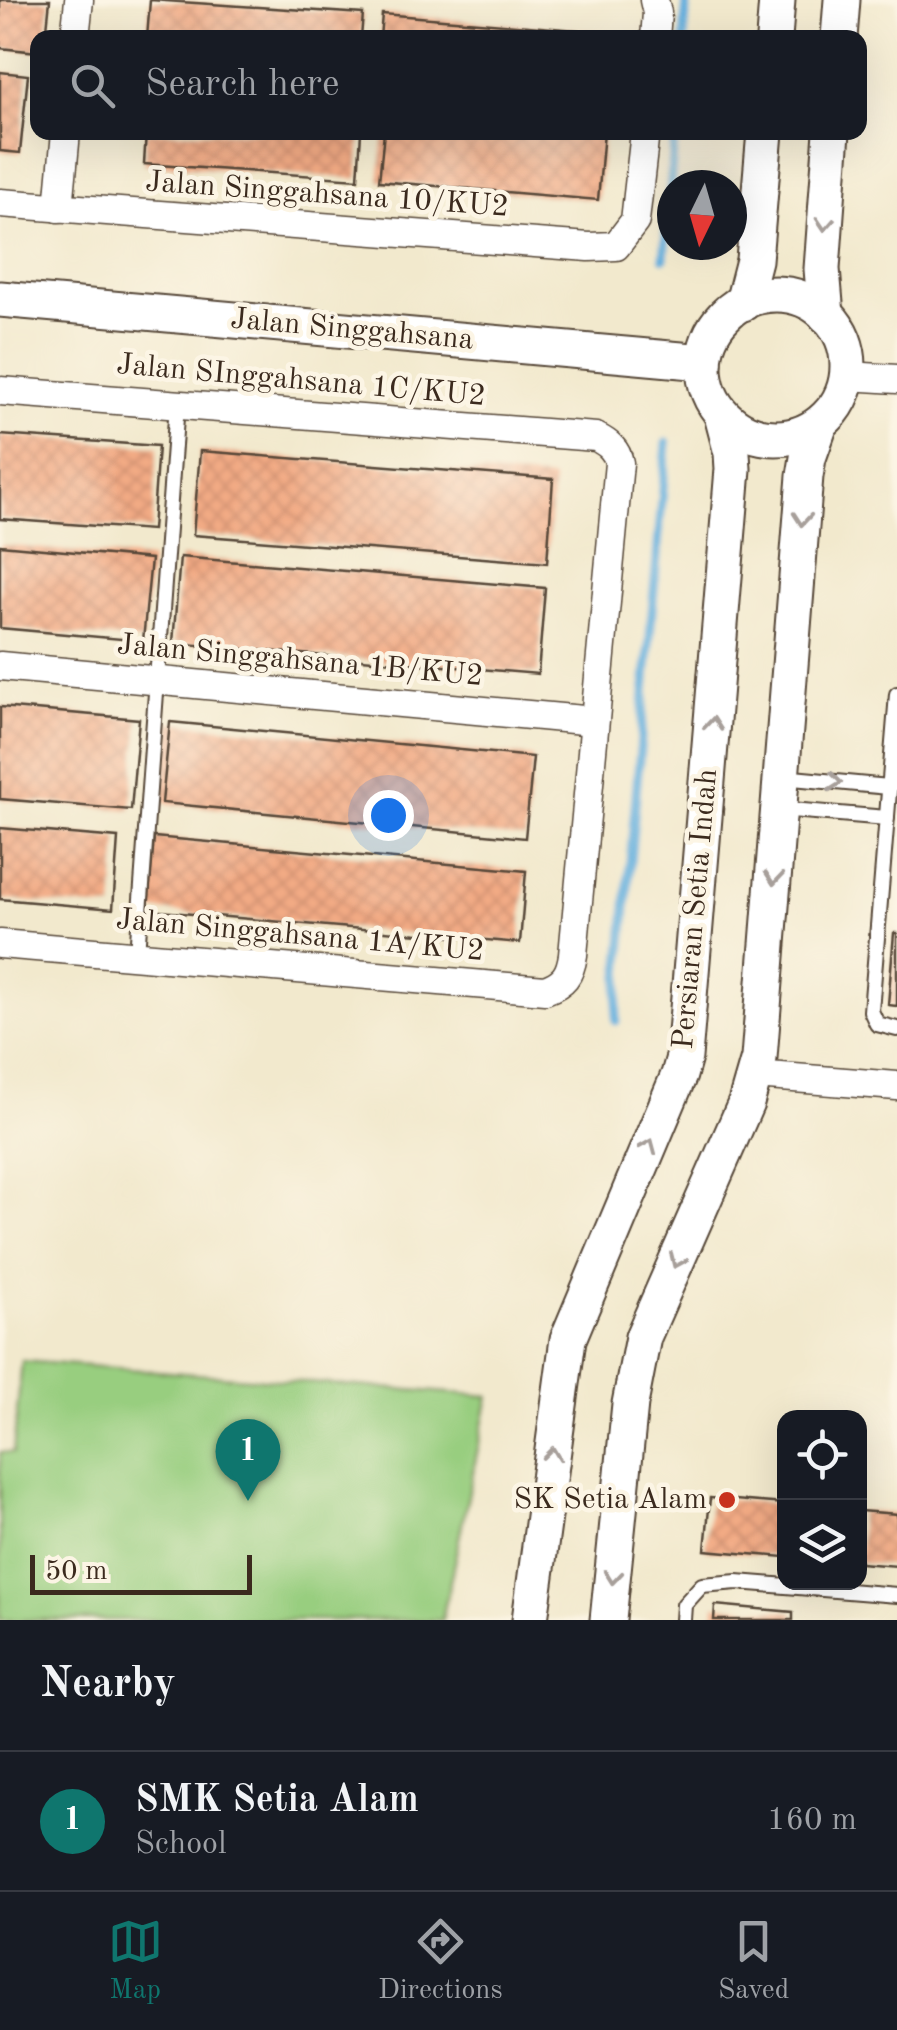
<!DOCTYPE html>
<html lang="en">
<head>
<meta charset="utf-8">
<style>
	body { margin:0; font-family:"Old Standard TT",serif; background:#20242c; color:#f1f3f6 }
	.controls { position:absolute; right:30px; bottom:30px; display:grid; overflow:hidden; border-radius:20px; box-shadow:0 10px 40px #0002 }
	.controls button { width:90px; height:90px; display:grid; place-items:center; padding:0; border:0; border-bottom:2px solid #363941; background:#171b24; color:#f1f3f6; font:50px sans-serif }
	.compass { position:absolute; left:657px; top:170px; width:90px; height:90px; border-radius:50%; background:#171b24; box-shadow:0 10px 40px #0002; rotate:185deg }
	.scale { position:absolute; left:30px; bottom:25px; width:222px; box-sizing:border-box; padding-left:10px; border:5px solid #3b2a1e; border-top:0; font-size:28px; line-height:35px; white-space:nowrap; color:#3b2a1e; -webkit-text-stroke:8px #fcf5e5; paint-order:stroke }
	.you { position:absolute; left:388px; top:815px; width:35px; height:35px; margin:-25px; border:8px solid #fff; border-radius:50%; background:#1a73e8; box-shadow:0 0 0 15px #1a73e833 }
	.badge { display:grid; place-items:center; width:65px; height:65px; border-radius:50%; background:#0f766e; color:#fff; font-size:32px; font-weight:700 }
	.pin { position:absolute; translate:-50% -82px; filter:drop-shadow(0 2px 5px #0008) }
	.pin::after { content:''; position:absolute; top:52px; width:35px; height:30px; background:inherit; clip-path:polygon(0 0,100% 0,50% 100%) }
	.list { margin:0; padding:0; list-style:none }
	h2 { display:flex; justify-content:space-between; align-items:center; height:130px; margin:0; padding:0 40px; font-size:42px }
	h2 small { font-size:32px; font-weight:400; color:#9ea1a6 }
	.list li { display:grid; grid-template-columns:65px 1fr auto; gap:30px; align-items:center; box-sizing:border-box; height:140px; padding:0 40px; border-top:2px solid #363941 }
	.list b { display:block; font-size:38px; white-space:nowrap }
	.list p { margin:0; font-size:32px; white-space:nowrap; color:#9ea1a6 }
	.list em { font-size:32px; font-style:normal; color:#9ea1a6 }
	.icon { flex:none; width:55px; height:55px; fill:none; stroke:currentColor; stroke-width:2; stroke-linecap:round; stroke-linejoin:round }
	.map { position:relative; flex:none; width:897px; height:1620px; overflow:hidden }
	.search { position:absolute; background:#171b24; box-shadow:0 10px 40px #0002; left:30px; right:30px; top:30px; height:110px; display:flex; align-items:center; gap:25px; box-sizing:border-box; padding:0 35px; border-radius:20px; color:#9ea1a6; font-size:38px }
	.sheet { height:270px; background:#171b24 }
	nav { display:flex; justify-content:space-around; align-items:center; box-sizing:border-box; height:140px; border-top:2px solid #363941; background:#171b24; font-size:28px; color:#9ea1a6 }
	nav a { display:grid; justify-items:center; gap:5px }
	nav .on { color:#0f766e }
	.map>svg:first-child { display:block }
	.green { fill:#98ce7f; stroke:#6a7c4e; stroke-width:2.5 }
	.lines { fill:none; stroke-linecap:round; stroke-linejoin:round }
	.stream { stroke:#66b0de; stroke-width:9 }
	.building { fill:url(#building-cross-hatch) }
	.service-casing { stroke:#564738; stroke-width:18 }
	.minor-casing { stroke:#564738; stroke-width:31 }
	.tertiary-casing { stroke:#564738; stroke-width:39 }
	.service { stroke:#fff; stroke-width:14 }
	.minor { stroke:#fff; stroke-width:28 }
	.tertiary { stroke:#fff; stroke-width:35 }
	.oneway { stroke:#a79f9a }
	.poi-dot { fill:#c8321e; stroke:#fcf5e5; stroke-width:4 }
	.labels { text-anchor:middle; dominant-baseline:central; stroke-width:9; stroke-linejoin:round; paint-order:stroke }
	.street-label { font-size:30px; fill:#3b2a1e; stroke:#fcf5e5 }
	.poi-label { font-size:30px; fill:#3b2a1e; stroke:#fcf5e5; text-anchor:end }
</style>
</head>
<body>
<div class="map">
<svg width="897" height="1620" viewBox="0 0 897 1620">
	<defs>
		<pattern id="building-cross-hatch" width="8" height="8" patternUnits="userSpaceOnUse" patternTransform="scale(2.5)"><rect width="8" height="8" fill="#f2aa84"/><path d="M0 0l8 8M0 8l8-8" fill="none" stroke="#d09272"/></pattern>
	</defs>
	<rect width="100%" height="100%" fill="#fcf5e5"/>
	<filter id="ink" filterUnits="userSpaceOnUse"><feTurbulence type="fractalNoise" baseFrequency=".01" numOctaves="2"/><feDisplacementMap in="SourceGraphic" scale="20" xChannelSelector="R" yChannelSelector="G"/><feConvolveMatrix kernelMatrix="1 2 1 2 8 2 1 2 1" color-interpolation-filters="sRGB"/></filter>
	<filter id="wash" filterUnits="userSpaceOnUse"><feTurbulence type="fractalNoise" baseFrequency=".0048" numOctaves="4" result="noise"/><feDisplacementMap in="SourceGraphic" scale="40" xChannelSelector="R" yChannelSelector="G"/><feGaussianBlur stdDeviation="2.25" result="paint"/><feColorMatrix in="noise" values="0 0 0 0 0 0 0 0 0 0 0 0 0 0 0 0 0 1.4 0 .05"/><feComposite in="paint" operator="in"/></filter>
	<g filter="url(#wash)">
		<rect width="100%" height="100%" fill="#f2e9cd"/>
		<polygon class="green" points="22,1361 489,1396 442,1620 0,1620 0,1452 13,1453"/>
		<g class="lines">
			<g class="stream">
				<polyline points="684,38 687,0"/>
				<polyline points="664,258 675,132"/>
				<polyline points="616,1021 667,443"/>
			</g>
		</g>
		<g id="blocks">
			<g class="building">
				<polygon points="0,0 50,0 46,38 38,38 38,52 0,48"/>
				<polygon points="150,0 363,14 361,38 147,38"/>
				<polygon points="382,14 614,33 614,38 380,38"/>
				<polygon points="0,72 28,75 20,153 0,151"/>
				<polygon points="146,132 361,132 358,179 144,164"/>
				<polygon points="384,132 604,132 598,200 379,181"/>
				<polygon points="0,435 158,446 152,530 0,519"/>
				<polygon points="200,451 553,479 547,563 193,535"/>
				<polygon points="0,545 151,559 143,641 0,628"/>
				<polygon points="180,557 545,588 538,674 173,643"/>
				<polygon points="0,707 139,719 131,810 0,799"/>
				<polygon points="170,722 533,757 525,838 162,803"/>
				<polygon points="0,828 118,838 113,909 0,899"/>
				<polygon points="154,837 526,871 520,943 148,910"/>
				<polygon points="894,933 897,933 897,1006 888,1005"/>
				<polygon points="710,1498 784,1504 784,1557 705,1550"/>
				<polygon points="860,1511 897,1514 897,1566 860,1563"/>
				<polygon points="715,1605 793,1612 793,1620 714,1620"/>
			</g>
		</g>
	</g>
	<g filter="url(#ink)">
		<use href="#blocks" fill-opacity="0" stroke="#564738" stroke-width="2.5"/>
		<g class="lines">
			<defs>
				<g id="service">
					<polyline points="897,694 871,1011 877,1024 897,1029"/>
					<polyline points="782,777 889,787"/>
					<polyline points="779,809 887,818"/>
					<polyline points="137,954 177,404"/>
					<polyline points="683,1620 684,1605 702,1585 737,1582 897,1595"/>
				</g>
				<g id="minor">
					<polyline points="654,0 657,13 655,38"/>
					<polyline points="75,38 79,0"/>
					<polyline points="0,203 589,247 616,246 635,221 645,132"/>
					<polyline points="59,208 66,132"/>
					<polyline points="848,376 897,379"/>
					<path d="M 0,391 L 596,437 C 608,443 617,450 619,463 L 573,955 C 570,975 564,983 545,990 L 0,944"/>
					<polyline points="0,666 594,721"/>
					<polyline points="755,1075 897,1086"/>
				</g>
				<g id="tertiary">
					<polyline points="774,38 777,0"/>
					<polyline points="839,38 842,0"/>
					<circle cx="776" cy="366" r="72"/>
					<polyline points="0,299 704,362"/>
					<polyline points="743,303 754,260 765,132"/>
					<polyline points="826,315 822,269 832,132"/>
					<polyline points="530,1620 568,1339 679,1075 684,1057 733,469 732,453 722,415"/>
					<polyline points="608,1620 630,1404 643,1337 746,1103 759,1058 805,476 808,458 820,424"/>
				</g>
			</defs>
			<use href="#service" class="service-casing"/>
			<use href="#minor" class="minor-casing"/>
			<use href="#tertiary" class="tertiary-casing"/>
			<use href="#service" class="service"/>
			<use href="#minor" class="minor"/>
			<use href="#tertiary" class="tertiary"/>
		</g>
		<defs><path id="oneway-chevron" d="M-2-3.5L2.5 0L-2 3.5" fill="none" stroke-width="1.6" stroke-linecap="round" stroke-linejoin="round" transform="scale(2.5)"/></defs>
		<g class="oneway">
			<use href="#oneway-chevron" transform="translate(825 224) rotate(94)"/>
			<use href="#oneway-chevron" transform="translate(802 519) rotate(95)"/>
			<use href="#oneway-chevron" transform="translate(713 724) rotate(-85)"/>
			<use href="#oneway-chevron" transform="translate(835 782) rotate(6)"/>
			<use href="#oneway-chevron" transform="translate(774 878) rotate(95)"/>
			<use href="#oneway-chevron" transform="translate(649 1146) rotate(-67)"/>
			<use href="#oneway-chevron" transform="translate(677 1261) rotate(114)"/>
			<use href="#oneway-chevron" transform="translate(552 1454) rotate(-83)"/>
			<use href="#oneway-chevron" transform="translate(613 1577) rotate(96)"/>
		</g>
	</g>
	<circle class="poi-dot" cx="727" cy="1500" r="10"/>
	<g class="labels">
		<g class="street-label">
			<text transform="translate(327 195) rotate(4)">Jalan Singgahsana 10/KU2</text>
			<text transform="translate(352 330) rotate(5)">Jalan Singgahsana</text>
			<text transform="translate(301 381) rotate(5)">Jalan SInggahsana 1C/KU2</text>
			<text transform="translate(300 661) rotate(5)">Jalan Singgahsana 1B/KU2</text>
			<text transform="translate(696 909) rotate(-85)">Persiaran Setia Indah</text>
			<text transform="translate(300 936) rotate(5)">Jalan Singgahsana 1A/KU2</text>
		</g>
		<g class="poi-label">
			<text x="707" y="1500">SK Setia Alam</text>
		</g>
	</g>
</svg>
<div class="controls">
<button><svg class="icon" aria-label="locate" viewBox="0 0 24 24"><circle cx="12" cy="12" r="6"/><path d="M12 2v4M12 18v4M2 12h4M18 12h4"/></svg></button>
<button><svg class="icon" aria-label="layers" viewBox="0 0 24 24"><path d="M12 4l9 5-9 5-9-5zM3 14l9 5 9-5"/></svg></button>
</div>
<svg class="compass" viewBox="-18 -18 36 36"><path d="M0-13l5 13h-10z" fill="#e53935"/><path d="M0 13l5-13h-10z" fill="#9ea1a6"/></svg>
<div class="scale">50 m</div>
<div class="you"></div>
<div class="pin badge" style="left:248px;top:1501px">1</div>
<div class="search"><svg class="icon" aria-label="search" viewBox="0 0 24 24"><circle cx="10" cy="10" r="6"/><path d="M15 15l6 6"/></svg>Search here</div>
</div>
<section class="sheet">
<h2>Nearby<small></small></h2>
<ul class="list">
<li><span class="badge">1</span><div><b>SMK Setia Alam</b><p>School</p></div><em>160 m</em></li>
</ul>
</section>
<nav>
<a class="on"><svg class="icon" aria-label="map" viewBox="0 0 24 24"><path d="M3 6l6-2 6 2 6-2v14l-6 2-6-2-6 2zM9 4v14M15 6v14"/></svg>Map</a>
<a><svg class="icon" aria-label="directions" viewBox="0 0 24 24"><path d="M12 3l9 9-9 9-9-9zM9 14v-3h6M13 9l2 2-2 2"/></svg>Directions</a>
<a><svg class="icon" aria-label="saved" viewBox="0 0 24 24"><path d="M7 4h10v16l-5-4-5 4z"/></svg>Saved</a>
</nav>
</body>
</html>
